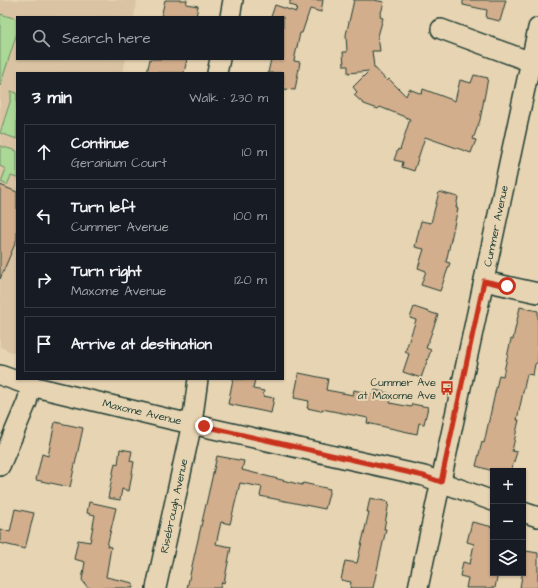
<!DOCTYPE html>
<html lang="en">
<head>
<meta charset="utf-8">
<style>
	body { margin:0; font-family:"Architects Daughter",sans-serif; background:#20242c; color:#f1f3f6 }
	.controls { position:absolute; right:12px; bottom:12px; display:grid; overflow:hidden; border-radius:0px; box-shadow:0 1px 3px #0004 }
	.controls button { width:36px; height:36px; display:grid; place-items:center; padding:0; border:0; border-bottom:1px solid #363941; background:#171b24; color:#f1f3f6; font:20px sans-serif }
	.stop { position:absolute; width:12px; height:12px; margin:-9px; border:3px solid #c8321e; border-radius:50%; background:#fff }
	.stop.end { background:#c8321e; border-color:#fff; box-shadow:0 1px 4px #0008 }
	.list { margin:0; padding:0; list-style:none }
	h2 { display:flex; justify-content:space-between; align-items:center; height:52px; margin:0; padding:0 16px; font-size:17px }
	h2 small { font-size:13px; font-weight:400; color:#9ea1a6 }
	.list li { display:grid; grid-template-columns:26px 1fr auto; gap:12px; align-items:center; box-sizing:border-box; height:56px; margin:0 8px 8px; padding:0 8px; border:1px solid #363941; border-radius:0px }
	.list b { display:block; font-size:15px; white-space:nowrap }
	.list p { margin:0; font-size:13px; white-space:nowrap; color:#9ea1a6 }
	.list em { font-size:13px; font-style:normal; color:#9ea1a6 }
	.icon { flex:none; width:22px; height:22px; fill:none; stroke:currentColor; stroke-width:2; stroke-linecap:round; stroke-linejoin:round }
	.map { position:relative; flex:none; width:538px; height:588px; overflow:hidden }
	.search { position:absolute; background:#171b24; box-shadow:0 1px 3px #0004; left:16px; top:16px; width:268px; height:44px; display:flex; align-items:center; gap:10px; box-sizing:border-box; padding:0 14px; border-radius:0px; color:#9ea1a6; font-size:15px }
	.panel { position:absolute; background:#171b24; box-shadow:0 1px 3px #0004; left:16px; top:72px; width:268px; height:308px; border-radius:0px }
	.map>svg:first-child { display:block }
	.built { fill:#d9c3a2 }
	.green { fill:#abd896; stroke:#658a65 }
	.building { fill:#d2ae8c; stroke:#1f3d34 }
	.lines { fill:none; stroke-linecap:round; stroke-linejoin:round }
	.minor-casing { stroke:#1f3d34; stroke-width:22 }
	.minor { stroke:#e7d4b2; stroke-width:19 }
	.route { stroke:#c8321e; stroke-width:5 }
	.labels { text-anchor:middle; dominant-baseline:central; stroke-width:4; stroke-linejoin:round; paint-order:stroke }
	.street-label { font-size:11px; fill:#1f3d34; stroke:#e7d4b2 }
	.poi-label { font-size:11px; fill:#1f3d34; stroke:#e7d4b2; text-anchor:end }
</style>
</head>
<body>
<div class="map">
<svg width="538" height="588" viewBox="0 0 538 588">
	<rect width="100%" height="100%" fill="#e7d4b2"/>
	<filter id="ink" filterUnits="userSpaceOnUse"><feTurbulence type="fractalNoise" baseFrequency=".025" numOctaves="2"/><feDisplacementMap in="SourceGraphic" scale="8" xChannelSelector="R" yChannelSelector="G"/><feConvolveMatrix kernelMatrix="1 2 1 2 8 2 1 2 1" color-interpolation-filters="sRGB"/></filter>
	<g filter="url(#ink)">
		<polygon class="built" points="0,0 137,0 134,17 17,17 17,59 126,59 123,73 17,73 17,354 0,347"/>
		<g class="green">
			<polygon points="0,14 17,19 17,33 0,86"/>
			<polygon points="11,91 17,93 17,139 0,133 11,99"/>
			<polygon points="0,146 17,151 17,178 11,176 7,185 1,182 6,169 0,166"/>
		</g>
		<g class="building">
			<polygon points="165,0 187,0 186,4 198,6 196,17 161,17"/>
			<polygon points="290,0 323,0 321,12 310,9 302,33 300,33 294,61 300,62 295,90 283,89 283,73 268,73 271,59 283,59 283,17 271,17 275,5 296,12 297,7 290,5"/>
			<polygon points="354,0 374,0 384,2 380,17 383,18 378,36 380,51 372,51 374,67 387,81 389,79 406,96 409,89 422,94 423,89 455,101 460,80 471,83 474,75 488,78 480,120 473,139 476,140 471,153 425,137 414,171 402,167 403,162 394,160 398,149 400,150 410,119 380,107 378,109 364,104 354,95 357,92 353,87 369,71 348,73 348,66 344,66 343,52 347,52 346,35"/>
			<polygon points="463,0 506,0 500,21 486,18 487,10 463,5"/>
			<polygon points="150,59 187,59 184,73 147,73"/>
			<polygon points="0,185 17,192 17,239 0,279"/>
			<polygon points="439,192 458,197 456,208 458,208 446,262 450,263 440,291 421,285 426,271 418,268 424,249 415,247 421,221 431,223"/>
			<polygon points="414,307 438,315 426,348 431,350 421,378 403,372 409,354 405,352 416,320 410,318"/>
			<polygon points="520,307 538,311 538,362 535,364 533,375 527,374 517,420 519,420 512,451 517,452 511,471 493,471 476,466 482,442 484,443 499,375 503,376 511,339 513,340 514,334"/>
			<polygon points="299,373 328,379 326,390 353,395 354,390 374,395 375,390 392,394 390,403 411,407 412,404 428,407 424,424 419,423 417,434 367,423 368,418 322,409 321,411 307,408 309,401 294,398"/>
			<polygon points="233,379 255,379 253,389 264,391 263,396 274,398 271,413 228,404"/>
			<polygon points="55,422 83,428 70,487 36,480 42,454 48,456"/>
			<polygon points="120,449 132,451 130,461 134,462 129,491 122,489 120,500 108,498 115,463 118,464"/>
			<polygon points="217,456 244,461 242,470 302,485 303,483 330,489 325,509 260,496 262,487 240,483 230,524 221,522 216,544 231,547 224,583 222,582 220,588 187,588"/>
			<polygon points="370,498 389,502 384,529 386,529 373,588 350,588 351,582 341,580 345,561 357,563 369,512 367,512"/>
			<polygon points="89,502 116,508 107,546 111,547 106,577 133,583 133,588 88,588 82,580 85,562 74,559 78,540 90,542 95,515 87,513"/>
			<polygon points="15,509 34,513 25,549 0,543 0,529 10,532"/>
			<polygon points="472,522 493,527 493,573 498,573 495,588 466,588 468,578 460,576 463,562 470,564 474,544 467,542"/>
			<polygon points="526,551 538,553 538,588 520,588"/>
		</g>
		<g class="lines">
			<defs>
				<g id="minor">
					<polyline points="230,17 233,0"/>
					<polyline points="441,29 531,62"/>
					<polyline points="217,73 220,59"/>
					<polyline points="484,281 538,293"/>
					<polyline points="0,375 31,386 169,419 424,476 493,501"/>
					<polyline points="0,466 27,402 31,386"/>
					<polyline points="523,512 538,517"/>
					<polyline points="156,588 192,423 198,379"/>
					<polyline points="418,588 538,28"/>
				</g>
			</defs>
			<use href="#minor" class="minor-casing"/>
			<use href="#minor" class="minor"/>
		</g>
	</g>
	<g class="lines" filter="url(#ink)">
		<polyline class="route" points="204,426 424,476 441,482 484,281 507,286"/>
	</g>
	<defs>
		<symbol id="bus-bare" viewBox="-9 -9 18 18"><path d="M-5-6H5V4H4V6H2V4H-2V6H-4V4H-5ZM-3.5-4V0h7V-4ZM-3.5 1.2v1.5H-2V1.2ZM2 1.2v1.5H3.5V1.2Z" fill="#c8321e" stroke="#e7d4b2" stroke-width="2.5" paint-order="stroke"/></symbol>
	</defs>
	<g fill-rule="evenodd">
		<use href="#bus-bare" x="437" y="378" width="20" height="20"/>
	</g>
	<g class="labels">
		<g class="street-label">
			<text transform="translate(496 226) rotate(-78)">Cummer Avenue</text>
			<text transform="translate(142 412) rotate(13)">Maxome Avenue</text>
			<text transform="translate(174 506) rotate(-78)">Risebrough Avenue</text>
		</g>
		<g class="poi-label">
			<text x="436" y="382">Cummer Ave<tspan x="436" dy="13">at Maxome Ave</tspan></text>
		</g>
	</g>
</svg>
<div class="controls">
<button>+</button>
<button>−</button>
<button><svg class="icon" aria-label="layers" viewBox="0 0 24 24"><path d="M12 4l9 5-9 5-9-5zM3 14l9 5 9-5"/></svg></button>
</div>
<div class="stop" style="left:507px;top:286px"></div>
<div class="stop end" style="left:204px;top:426px"></div>
<div class="search"><svg class="icon" aria-label="search" viewBox="0 0 24 24"><circle cx="10" cy="10" r="6"/><path d="M15 15l6 6"/></svg>Search here</div>
<section class="panel">
<h2>3 min<small>Walk · 230 m</small></h2>
<ul class="list">
<li><svg class="icon" aria-label="ahead" viewBox="0 0 24 24"><path d="M12 20V5M6 11l6-6 6 6"/></svg><div><b>Continue</b><p>Geranium Court</p></div><em>10 m</em></li>
<li><svg class="icon" aria-label="left" viewBox="0 0 24 24"><path d="M17 20v-9H6M10 6l-5 5 5 5"/></svg><div><b>Turn left</b><p>Cummer Avenue</p></div><em>100 m</em></li>
<li><svg class="icon" aria-label="right" viewBox="0 0 24 24"><path d="M7 20v-9h11M14 6l5 5-5 5"/></svg><div><b>Turn right</b><p>Maxome Avenue</p></div><em>120 m</em></li>
<li><svg class="icon" aria-label="arrive" viewBox="0 0 24 24"><path d="M6 21V4h12l-3 4 3 4H6"/></svg><div><b>Arrive at destination</b></div></li>
</ul>
</section>
</div>
</body>
</html>
